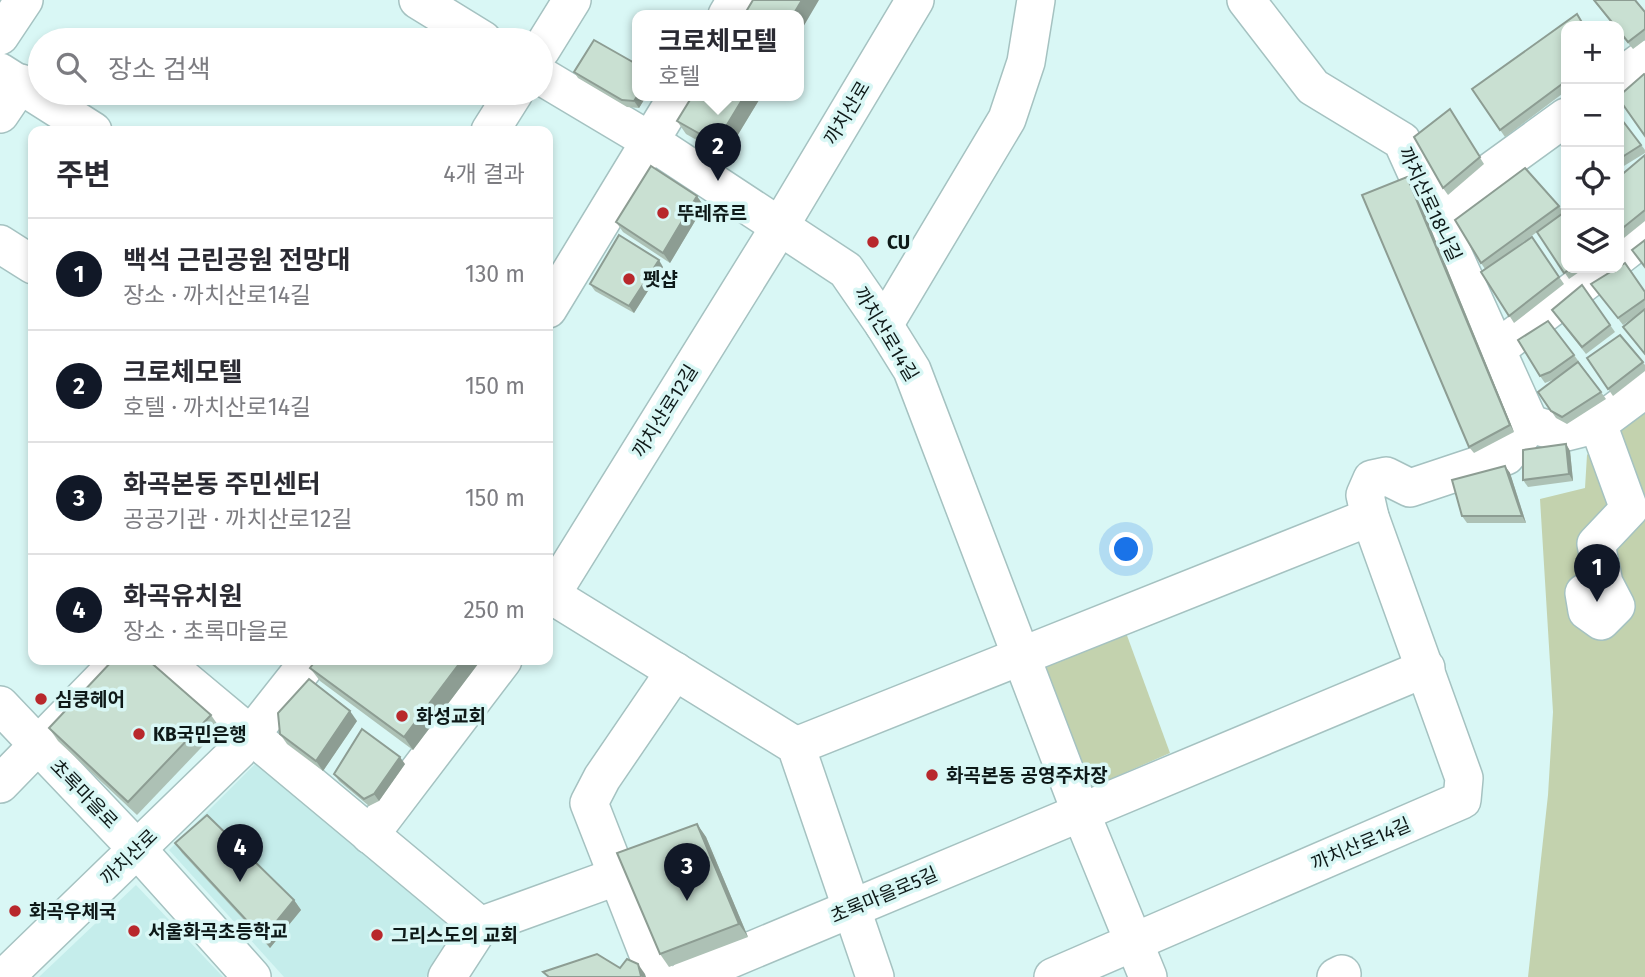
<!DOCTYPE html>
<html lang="ko">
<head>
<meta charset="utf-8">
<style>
	body { margin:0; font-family:"Fira Sans","Noto Sans KR",sans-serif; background:#f7f7f7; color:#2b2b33 }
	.controls { position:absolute; right:21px; top:21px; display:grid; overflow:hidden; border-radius:14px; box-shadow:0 4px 10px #0003 }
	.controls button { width:63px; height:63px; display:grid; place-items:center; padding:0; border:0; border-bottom:2px solid #e1e1e2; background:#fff; color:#2b2b33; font:35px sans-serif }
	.you { position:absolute; left:1127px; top:550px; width:24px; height:24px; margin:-18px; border:5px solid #fff; border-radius:50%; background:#1a73e8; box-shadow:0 0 0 10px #1a73e833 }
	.badge { display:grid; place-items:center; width:46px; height:46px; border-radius:50%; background:#111827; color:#fff; font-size:23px; font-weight:700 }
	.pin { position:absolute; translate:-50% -58px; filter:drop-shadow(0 2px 4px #0008) }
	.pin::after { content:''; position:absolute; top:37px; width:24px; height:21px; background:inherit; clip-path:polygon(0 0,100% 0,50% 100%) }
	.popup { position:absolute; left:632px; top:10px; width:172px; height:91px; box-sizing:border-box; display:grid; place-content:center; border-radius:14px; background:#fff; filter:drop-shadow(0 2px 5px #0005); font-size:23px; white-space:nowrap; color:#7c7c81 }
	.popup b { font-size:26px; color:#2b2b33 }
	.popup::after { content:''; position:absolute; left:50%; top:100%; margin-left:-14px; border:14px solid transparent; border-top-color:#fff }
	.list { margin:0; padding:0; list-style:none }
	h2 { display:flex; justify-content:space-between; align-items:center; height:91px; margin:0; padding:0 28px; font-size:30px }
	h2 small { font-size:23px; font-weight:400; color:#7c7c81 }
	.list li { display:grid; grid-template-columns:46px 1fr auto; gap:21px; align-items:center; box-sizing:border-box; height:112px; padding:0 28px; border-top:2px solid #e1e1e2 }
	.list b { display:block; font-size:26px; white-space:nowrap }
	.list p { margin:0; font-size:23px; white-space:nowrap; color:#7c7c81 }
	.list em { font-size:23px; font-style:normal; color:#7c7c81 }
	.icon { flex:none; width:38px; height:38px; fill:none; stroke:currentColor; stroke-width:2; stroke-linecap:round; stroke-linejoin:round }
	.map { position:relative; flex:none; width:1645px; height:977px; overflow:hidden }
	.search { position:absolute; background:#fff; box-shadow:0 4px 10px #0003; left:28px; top:28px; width:525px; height:77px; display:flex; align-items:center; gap:18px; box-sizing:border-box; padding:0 24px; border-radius:38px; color:#7c7c81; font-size:26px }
	.panel { position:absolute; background:#fff; box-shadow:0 4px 10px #0003; left:28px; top:126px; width:525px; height:539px; border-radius:14px }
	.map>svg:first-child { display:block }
	.built { fill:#c5edeb }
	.green { fill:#c3d2ae }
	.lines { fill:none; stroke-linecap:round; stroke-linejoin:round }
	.minor-casing { stroke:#a5c2c1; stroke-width:40 }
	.minor { stroke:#fff; stroke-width:37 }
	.wall { fill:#adc1b5 }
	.shaded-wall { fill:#8d9d93 }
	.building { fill:#c9e0d2; stroke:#8d9d93; stroke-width:2 }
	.poi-dot { fill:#b8282c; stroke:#d9f7f5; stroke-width:2.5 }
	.labels { text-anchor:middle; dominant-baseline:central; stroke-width:7; stroke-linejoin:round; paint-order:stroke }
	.street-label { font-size:19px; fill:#0e1918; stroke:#d9f7f5 }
	.poi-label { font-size:19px; font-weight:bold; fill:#0e1918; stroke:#d9f7f5; text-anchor:start }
</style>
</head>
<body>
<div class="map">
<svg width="1645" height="977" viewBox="0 0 1645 977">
	<rect width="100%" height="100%" fill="#d9f7f5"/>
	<g class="built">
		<polygon points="258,761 457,928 426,977 284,977 169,850"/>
		<polygon points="136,885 223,977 39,977"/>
	</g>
	<g class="green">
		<polygon points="1645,412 1645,497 1614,436"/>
		<polygon points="1594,446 1645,514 1645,977 1528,977 1548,795 1553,712 1540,499 1585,488 1587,455"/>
		<polygon points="1125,630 1170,753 1088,789 1040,667"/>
	</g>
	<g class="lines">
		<defs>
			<g id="minor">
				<polyline points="418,0 483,40"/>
				<polyline points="1246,0 1313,87 1402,141 1530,424"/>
				<polyline points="727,15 736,0"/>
				<polyline points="0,36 24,0"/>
				<polyline points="541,50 572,0"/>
				<polyline points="0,72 93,131"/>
				<polyline points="541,76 650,141 846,270 884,325 912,370 1081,813 1148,977"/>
				<polyline points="1619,78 1645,59"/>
				<polyline points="0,114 21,83"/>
				<polyline points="490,131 514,93"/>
				<polyline points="1435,212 1566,117"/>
				<polyline points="0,244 33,265"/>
				<polyline points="1619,256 1645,236"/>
				<polyline points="548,309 678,95"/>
				<polyline points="884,325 1007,119 1026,62 1036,0"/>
				<polyline points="1496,350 1603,268"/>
				<polyline points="1530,424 1562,433 1598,424 1645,389"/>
				<polyline points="1598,424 1629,509 1596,544 1604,583 1584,593 1587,611 1601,621 1616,606 1604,583"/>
				<polyline points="548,593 796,746 875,977"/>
				<polyline points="548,600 780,226 915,0"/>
				<polyline points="161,660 480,926"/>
				<polyline points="0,705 137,849 252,977"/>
				<polyline points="796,746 1370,517"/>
				<polyline points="0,784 121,660"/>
				<polyline points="370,835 503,660"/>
				<polyline points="5,977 238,751 310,660"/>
				<polyline points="447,977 480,926 618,876"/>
				<polyline points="657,977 589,803 602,778 675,671"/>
				<polyline points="688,977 1426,668"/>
				<polyline points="1053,977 1462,800 1464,778 1370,517 1365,495 1372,479 1386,476 1410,488 1506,456 1530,424"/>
				<polyline points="1336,977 1342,974"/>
			</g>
		</defs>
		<use href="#minor" class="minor-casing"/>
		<use href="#minor" class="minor"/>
	</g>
	<g class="wall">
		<polygon points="1593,0 1645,12 1645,40 1633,49 1619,32 1619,26 1614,26"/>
		<polygon points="1566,26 1566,91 1505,137 1472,89"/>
		<polygon points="574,72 638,95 647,95 639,108 627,107 578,78"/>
		<polygon points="693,95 762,95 725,156 686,134 677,121"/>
		<polygon points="1450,109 1484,164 1448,195 1443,188"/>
		<polygon points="1619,116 1645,150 1645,153 1619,169"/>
		<polygon points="1645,155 1645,221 1619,242 1619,177"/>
		<polygon points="1407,177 1412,183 1514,432 1474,453 1469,447"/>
		<polygon points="704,206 670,263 623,232 616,222"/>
		<polygon points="1559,206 1564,213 1566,268 1585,268 1569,279 1537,232 1504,256 1532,237 1564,284 1514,323 1481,272 1485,269 1481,263"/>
		<polygon points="663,267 634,313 595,291 590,284"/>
		<polygon points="1582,285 1615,332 1586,354 1557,317"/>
		<polygon points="1596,290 1645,292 1645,355 1623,327 1637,315 1623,325"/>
		<polygon points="1620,335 1645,365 1645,371 1613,396 1587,358"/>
		<polygon points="1574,355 1606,399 1567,424 1556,418 1538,392 1555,379 1545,383 1540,376"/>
		<polygon points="1566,444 1570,451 1573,481 1528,487 1523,480"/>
		<polygon points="1505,466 1510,473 1526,523 1467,523 1462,516"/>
		<polygon points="316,660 481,660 413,750 320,681 310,668"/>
		<polygon points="211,715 220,728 137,815 58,741 49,728"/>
		<polygon points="357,721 323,771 287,744 280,734"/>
		<polygon points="405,764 379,801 369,806 339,781 334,774"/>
		<polygon points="697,824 706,837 748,937 669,967 660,954"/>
		<polygon points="175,843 294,900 301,910 270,948 182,853"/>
	</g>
	<g class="shaded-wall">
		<polygon points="802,0 819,0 799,34 799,15 793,15"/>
		<polygon points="638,95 647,95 639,108 634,101"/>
		<polygon points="745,95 762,95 725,156 716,143"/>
		<polygon points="1407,177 1412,183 1514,432 1510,425"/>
		<polygon points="697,196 704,206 670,263 663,253"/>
		<polygon points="659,260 663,267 634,313 629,306"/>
		<polygon points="1566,444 1570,451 1573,481 1569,474"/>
		<polygon points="1505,466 1510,473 1526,523 1522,516"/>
		<polygon points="462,660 481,660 413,750 404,737"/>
		<polygon points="350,711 357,721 323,771 316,761"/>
		<polygon points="400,757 405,764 379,801 374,794"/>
		<polygon points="697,824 706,837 748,937 739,924"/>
		<polygon points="294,900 301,910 270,948 263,938"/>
		<polygon points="638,964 645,974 646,977 642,977 641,976"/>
	</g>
	<g class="building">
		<polygon points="753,0 802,0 793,15 744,15"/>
		<polygon points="1594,0 1635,0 1645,12 1645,29 1628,42 1619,31 1619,26 1615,26"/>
		<polygon points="1577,14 1584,26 1566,26 1566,81 1500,130 1472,89"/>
		<polygon points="594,40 638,65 638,95 634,101 622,100 574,72"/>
		<polygon points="1644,74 1645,75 1645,136 1619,99 1619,96"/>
		<polygon points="693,95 745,95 716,143 677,121"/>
		<polygon points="1450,109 1480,157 1443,188 1414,137"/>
		<polygon points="1619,116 1641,145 1619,159"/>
		<polygon points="1645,155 1645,210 1619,231 1619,177"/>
		<polygon points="651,166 697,196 663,253 616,222"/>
		<polygon points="1525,168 1559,206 1481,263 1455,220"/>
		<polygon points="1407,177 1510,425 1469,447 1362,195"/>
		<polygon points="1566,211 1566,268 1571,268 1564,273 1537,232"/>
		<polygon points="619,235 659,260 629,306 590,284"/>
		<polygon points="1532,237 1559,277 1509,316 1481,272"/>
		<polygon points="1645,240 1645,267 1632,250"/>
		<polygon points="1625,263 1645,292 1645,299 1618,318 1591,284"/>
		<polygon points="1582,285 1610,325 1582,347 1552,310"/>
		<polygon points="1645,309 1645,354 1623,327"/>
		<polygon points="1548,321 1574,355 1550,372 1540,376 1518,340"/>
		<polygon points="1620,335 1643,362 1608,389 1587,358"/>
		<polygon points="1578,362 1601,392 1562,417 1551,411 1538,392"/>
		<polygon points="1566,444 1569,474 1523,480 1523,450"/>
		<polygon points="1505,466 1522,516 1462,516 1452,480"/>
		<polygon points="113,660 148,660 211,715 128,802 49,728"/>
		<polygon points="316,660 462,660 404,737 310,668"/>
		<polygon points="309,679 350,711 316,761 280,734 278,713"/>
		<polygon points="362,729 400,757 374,794 364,799 334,774"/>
		<polygon points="207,815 294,900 263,938 175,843"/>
		<polygon points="697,824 739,924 660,954 617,853"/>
		<polygon points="597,954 620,968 627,959 638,964 641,976 640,977 549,977 543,972"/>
	</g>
	<g class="poi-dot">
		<circle cx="663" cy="213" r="7"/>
		<circle cx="873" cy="242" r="7"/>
		<circle cx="629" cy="279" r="7"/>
		<circle cx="41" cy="699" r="7"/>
		<circle cx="402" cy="716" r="7"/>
		<circle cx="139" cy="734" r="7"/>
		<circle cx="932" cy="775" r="7"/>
		<circle cx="15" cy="911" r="7"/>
		<circle cx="134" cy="931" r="7"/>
		<circle cx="377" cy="935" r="7"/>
	</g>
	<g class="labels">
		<g class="street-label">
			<text transform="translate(847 113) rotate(-59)">까치산로</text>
			<text transform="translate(1430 204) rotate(65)">까치산로18나길</text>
			<text transform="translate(886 334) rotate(59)">까치산로14길</text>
			<text transform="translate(665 411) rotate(-58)">까치산로12길</text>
			<text transform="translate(84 794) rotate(46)">초록마을로</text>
			<text transform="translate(1361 844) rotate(-23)">까치산로14길</text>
			<text transform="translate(129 857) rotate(-44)">까치산로</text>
			<text transform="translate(884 895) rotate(-23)">초록마을로5길</text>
		</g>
		<g class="poi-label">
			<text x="677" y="213">뚜레쥬르</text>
			<text x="887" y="242">CU</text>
			<text x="643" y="279">펫샵</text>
			<text x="55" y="699">심쿵헤어</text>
			<text x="416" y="716">화성교회</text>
			<text x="153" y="734">KB국민은행</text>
			<text x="946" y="775">화곡본동 공영주차장</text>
			<text x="29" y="911">화곡우체국</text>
			<text x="148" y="931">서울화곡초등학교</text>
			<text x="391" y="935">그리스도의 교회</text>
		</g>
	</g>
</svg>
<div class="controls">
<button>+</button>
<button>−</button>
<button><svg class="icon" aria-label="locate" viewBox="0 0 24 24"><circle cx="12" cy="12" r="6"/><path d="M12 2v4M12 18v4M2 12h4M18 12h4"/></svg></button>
<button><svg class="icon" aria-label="layers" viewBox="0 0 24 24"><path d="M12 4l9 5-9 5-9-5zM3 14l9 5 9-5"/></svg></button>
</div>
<div class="you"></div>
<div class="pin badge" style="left:1597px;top:602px">1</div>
<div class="pin badge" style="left:718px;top:181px">2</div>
<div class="popup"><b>크로체모텔</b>호텔</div>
<div class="pin badge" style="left:687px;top:901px">3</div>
<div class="pin badge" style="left:240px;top:882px">4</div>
<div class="search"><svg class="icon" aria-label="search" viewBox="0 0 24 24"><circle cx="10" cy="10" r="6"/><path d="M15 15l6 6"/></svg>장소 검색</div>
<section class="panel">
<h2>주변<small>4개 결과</small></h2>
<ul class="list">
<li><span class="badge">1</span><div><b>백석 근린공원 전망대</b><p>장소 · 까치산로14길</p></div><em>130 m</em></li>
<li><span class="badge">2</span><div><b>크로체모텔</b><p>호텔 · 까치산로14길</p></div><em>150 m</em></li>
<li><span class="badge">3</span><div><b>화곡본동 주민센터</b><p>공공기관 · 까치산로12길</p></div><em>150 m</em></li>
<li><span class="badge">4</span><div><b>화곡유치원</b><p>장소 · 초록마을로</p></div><em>250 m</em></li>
</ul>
</section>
</div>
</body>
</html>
